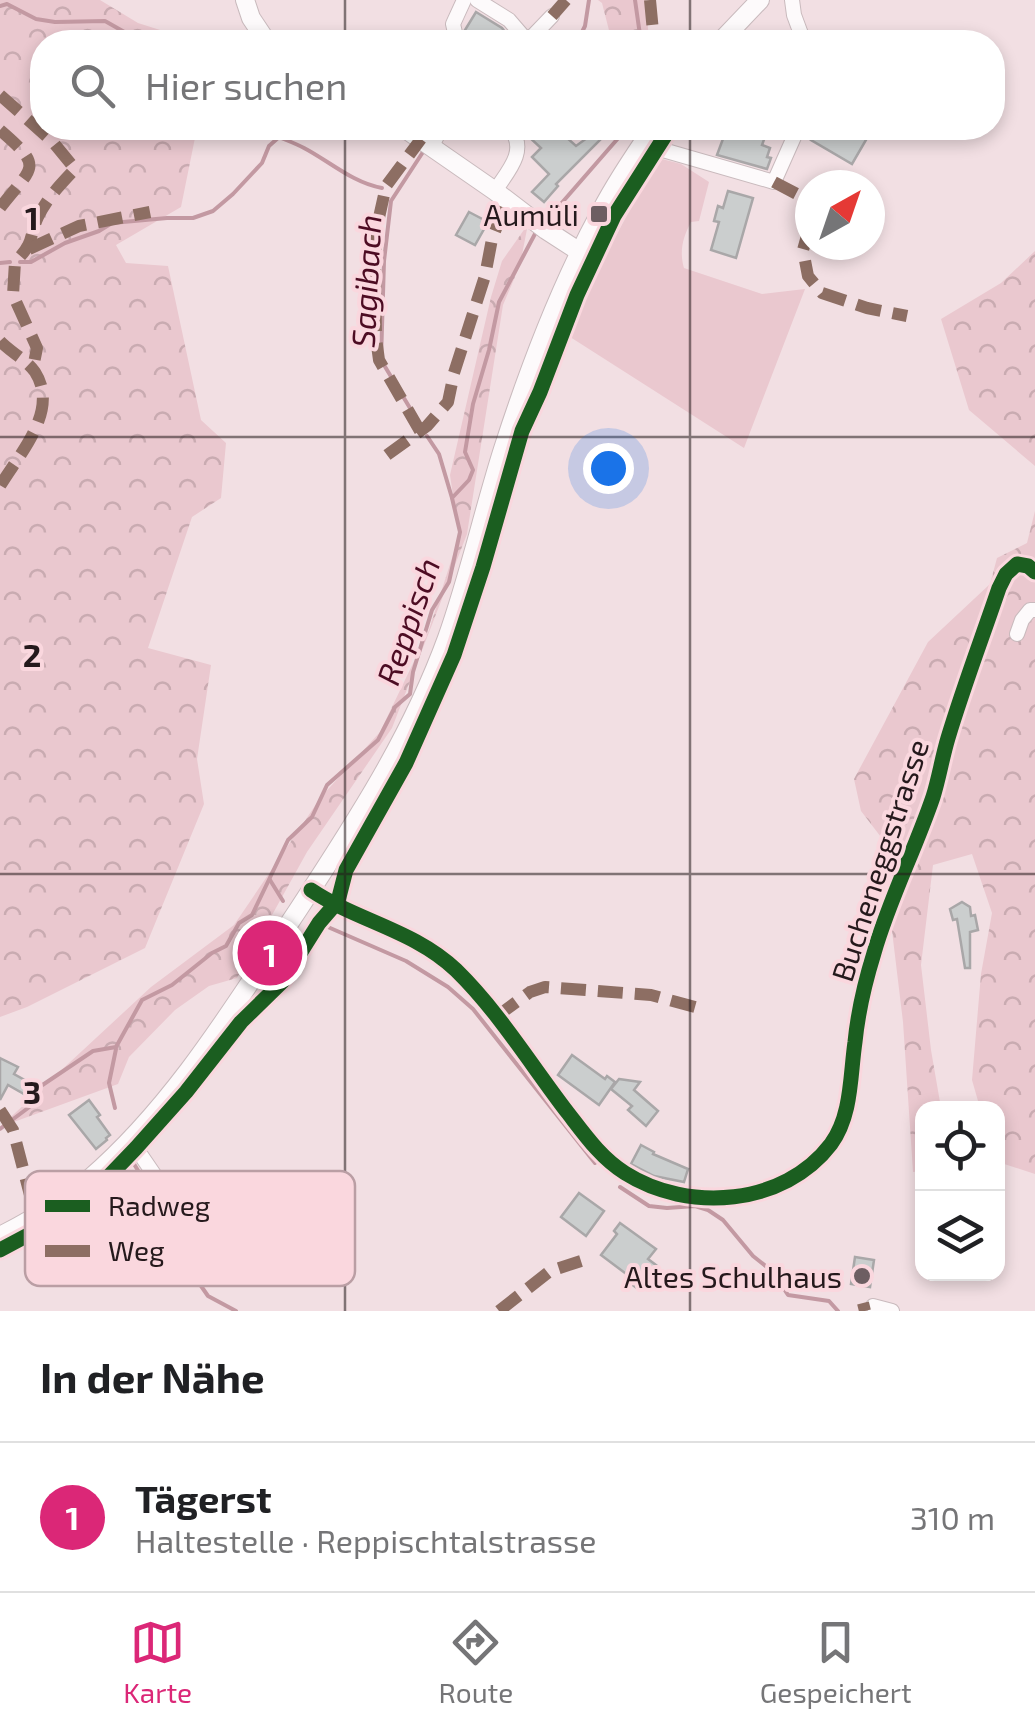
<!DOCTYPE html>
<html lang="de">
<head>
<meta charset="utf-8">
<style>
	body { margin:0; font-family:"Exo 2",sans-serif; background:#f6f6f6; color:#202124 }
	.controls { position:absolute; right:30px; bottom:30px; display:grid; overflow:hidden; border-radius:20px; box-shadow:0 5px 15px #0003 }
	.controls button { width:90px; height:90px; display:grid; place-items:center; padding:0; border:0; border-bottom:2px solid #e0e0e0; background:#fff; color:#202124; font:50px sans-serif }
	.compass { position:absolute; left:795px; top:170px; width:90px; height:90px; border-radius:50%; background:#fff; box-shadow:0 5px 15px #0003; rotate:40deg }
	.you { position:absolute; left:608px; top:468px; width:35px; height:35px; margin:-25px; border:8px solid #fff; border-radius:50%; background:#1a73e8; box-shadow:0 0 0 15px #1a73e833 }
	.badge { display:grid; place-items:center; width:65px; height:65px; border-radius:50%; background:#db2777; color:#fff; font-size:32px; font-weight:700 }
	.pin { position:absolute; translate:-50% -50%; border:5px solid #fff; box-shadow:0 2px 10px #0006 }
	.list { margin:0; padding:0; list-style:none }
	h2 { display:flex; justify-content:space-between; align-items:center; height:130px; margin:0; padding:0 40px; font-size:42px }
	h2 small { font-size:32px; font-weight:400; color:#757577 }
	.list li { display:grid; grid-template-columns:65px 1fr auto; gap:30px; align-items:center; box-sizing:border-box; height:150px; padding:0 40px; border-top:2px solid #e0e0e0 }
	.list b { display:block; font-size:38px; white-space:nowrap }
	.list p { margin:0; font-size:32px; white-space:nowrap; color:#757577 }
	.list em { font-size:32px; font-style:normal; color:#757577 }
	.icon { flex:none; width:55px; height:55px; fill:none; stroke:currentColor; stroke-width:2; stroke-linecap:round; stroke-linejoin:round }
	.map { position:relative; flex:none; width:1035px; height:1311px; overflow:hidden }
	.search { position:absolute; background:#fff; box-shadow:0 5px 15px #0003; left:30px; right:30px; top:30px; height:110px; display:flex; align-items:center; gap:25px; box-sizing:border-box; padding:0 35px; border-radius:40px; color:#757577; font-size:38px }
	.sheet { height:280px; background:#fff }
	nav { display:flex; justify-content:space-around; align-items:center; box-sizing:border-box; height:140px; border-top:2px solid #e0e0e0; background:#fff; font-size:28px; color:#757577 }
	nav a { display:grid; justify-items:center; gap:5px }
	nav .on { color:#db2777 }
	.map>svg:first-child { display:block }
	.green { fill:#eac8cf }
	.forest { fill:url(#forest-crowns) }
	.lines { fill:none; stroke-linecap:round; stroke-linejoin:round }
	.stream { stroke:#c399a2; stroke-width:4 }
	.building { fill:#cbcece; stroke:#a9a7a8; stroke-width:2.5 }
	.minor-casing { stroke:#c9babd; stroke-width:16 }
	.major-casing { stroke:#c9babd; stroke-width:20 }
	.minor { stroke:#fdfafb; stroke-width:14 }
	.major { stroke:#fdfafb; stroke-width:18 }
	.quiet { stroke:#8d6e63; stroke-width:12; stroke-dasharray:25 12; stroke-linecap:butt }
	.cycleway-casing { stroke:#fad7de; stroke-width:21 }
	.cycleway { stroke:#1b5e20; stroke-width:15 }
	.grid { fill:none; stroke:#25191c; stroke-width:2.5; stroke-opacity:0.55 }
	.poi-dot { fill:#6d5e62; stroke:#fad7de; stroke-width:4 }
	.labels { text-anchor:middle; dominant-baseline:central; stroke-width:8; stroke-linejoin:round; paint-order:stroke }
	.poi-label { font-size:30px; fill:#25191c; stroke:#fad7de; text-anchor:end }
	.street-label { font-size:30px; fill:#25191c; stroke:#fad7de }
	.water-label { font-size:32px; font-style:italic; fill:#4d0c23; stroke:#fad7de }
	.key { fill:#fad7de; stroke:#ba9ea4; stroke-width:2.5 }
	.key-label { font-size:28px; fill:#25191c }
	.grid-label { font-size:32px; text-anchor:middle; font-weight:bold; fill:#25191c; stroke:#fad7de; stroke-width:8; stroke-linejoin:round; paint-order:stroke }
</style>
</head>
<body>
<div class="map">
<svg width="1035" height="1311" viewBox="0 0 1035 1311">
	<defs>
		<pattern id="forest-crowns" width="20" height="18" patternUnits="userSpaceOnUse" patternTransform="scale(2.5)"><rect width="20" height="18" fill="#eac8cf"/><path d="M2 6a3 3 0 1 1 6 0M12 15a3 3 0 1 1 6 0" fill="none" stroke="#c9abb1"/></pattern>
	</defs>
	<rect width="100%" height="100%" fill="#f2dfe3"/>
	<path class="green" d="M 658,158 L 681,164 L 709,182 L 699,221 L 691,222 C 683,237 679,251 684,268 L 762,294 L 805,289 L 744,448 L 567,335 L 605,256 Z"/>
	<g class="forest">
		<polygon points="0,0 100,0 138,23 198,42 42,42 42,128 197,128 181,207 116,245 126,263 168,266 201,420 226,443 221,498 192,517 148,648 211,665 197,759 204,804 145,948 27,1007 0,1017"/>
		<polygon points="598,0 646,0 649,42 612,42 602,3"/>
		<polygon points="528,224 520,265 503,305 467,534 392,728 307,852 237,978 209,986 175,1010 129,1057 118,1084 0,1127 151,987 234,925 321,797 380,732 429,630 459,536 450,475 491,297 502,261"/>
		<polygon points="1035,251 1035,466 969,410 941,319 1001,283"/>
		<polygon points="1035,511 1035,1174 998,1162 998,1108 980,1108 972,1080 981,974 992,913 972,854 933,865 921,965 931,1050 941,1108 922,1108 922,1171 913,1172 903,1022 889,906 897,858 861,811 854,779 928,642 990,584 997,558 1027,543"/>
	</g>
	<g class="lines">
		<g class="stream">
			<polyline points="635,0 641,42"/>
			<polyline points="0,6 7,4 36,19 55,22 105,21 142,42"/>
			<polyline points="577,42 585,26 589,0"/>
			<path d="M 261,128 C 275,137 289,140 304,148 C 329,161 353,183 382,188"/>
			<polyline points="546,221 627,128"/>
			<polyline points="20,262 31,262 65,243 99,231 112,223 167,218 193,218 213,211 233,194 262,163 269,146 278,138"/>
			<polyline points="0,263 10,262"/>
			<polyline points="422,428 381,360 384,261 391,201 423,152"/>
			<polyline points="427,436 439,454 452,498"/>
			<polyline points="270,880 283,901"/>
			<polyline points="321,924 406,961 448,987 473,1009 595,1163"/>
			<polyline points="115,1108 109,1083 116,1049"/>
			<polyline points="0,1129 32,1105 41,1086 93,1051 116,1047 142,1000 172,985 212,953 226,946 239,923 252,915 288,840 312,817 327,785 378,740 395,707 410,694 413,672 432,610 449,582 460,532 452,498 469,480 473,470 465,452 473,404 489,350 499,302 536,232"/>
			<polyline points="131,1159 176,1233 190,1270 208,1296 236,1311"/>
			<polyline points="620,1187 649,1206 667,1208 695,1206 708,1210 723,1220 753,1256 772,1271 788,1295 829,1301 838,1311"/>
		</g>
	</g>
	<g class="building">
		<polygon points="476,12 502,28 513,42 482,42 474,38 465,30"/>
		<polygon points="536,128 556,128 576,146 587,138 591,128 595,128 605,135 556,184 558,186 544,202 532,192 549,174 532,157 541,148 528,136"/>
		<polygon points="727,128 746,128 766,134 762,145 770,148 767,157 771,158 767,169 717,155"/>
		<polygon points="809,128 832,128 842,134 846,128 860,128 870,133 852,164 811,140 813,137 807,134"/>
		<polygon points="728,191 753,198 736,258 711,250 719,222 714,221 718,206 723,208"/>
		<polygon points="469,212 488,222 475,245 456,235"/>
		<polygon points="962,902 970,907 971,916 975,915 978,930 970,932 970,968 965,968 957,919 953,920 950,909"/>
		<polygon points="572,1055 605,1079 607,1076 615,1082 599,1105 558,1075"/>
		<polygon points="0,1058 18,1067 14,1074 30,1083 24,1094 8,1085 0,1100"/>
		<polygon points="619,1079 640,1082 634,1090 658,1111 646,1126 628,1110 632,1106 611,1089"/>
		<polygon points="89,1100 100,1115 97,1117 110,1135 106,1138 107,1140 96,1149 69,1115"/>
		<polygon points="641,1145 654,1152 653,1154 688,1169 684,1182 654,1176 631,1164"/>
		<polygon points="579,1193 604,1211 586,1236 561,1217"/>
		<polygon points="620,1223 656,1249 648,1259 656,1265 638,1289 630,1283 633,1279 601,1255 617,1234 614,1231"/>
		<polygon points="855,1257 874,1260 870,1287 851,1284"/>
	</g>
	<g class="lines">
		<defs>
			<g id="minor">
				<polyline points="464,0 453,24 456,37 464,42"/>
				<polyline points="477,0 509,20 528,42"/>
				<polyline points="792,0 794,15 804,42"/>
				<polyline points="527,42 552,16"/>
				<polyline points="576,128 579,131"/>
				<polyline points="644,141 656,148 774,182 798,128"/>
				<polyline points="432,146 441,128"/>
				<path d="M 495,191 C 507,172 527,152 512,131 L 515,128"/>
				<polyline points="1017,634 1022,620 1030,610 1035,610"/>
				<path d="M 311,890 C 357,921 414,930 456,970 C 499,1012 531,1065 568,1113 C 585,1135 601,1158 625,1173 C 688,1213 784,1206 831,1144 C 852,1115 850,1076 855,1042 C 858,1012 865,982 874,953 C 889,900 915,850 933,797 C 939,778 942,758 948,738 C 963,688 982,638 999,588 L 1006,574 L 1017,564 L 1028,566 L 1035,572"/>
				<polyline points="129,1141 136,1148 197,1237"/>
				<polyline points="873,1306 892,1311"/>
			</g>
			<g id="major">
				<polyline points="245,0 251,18 267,42"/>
				<polyline points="720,42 760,0"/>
				<polyline points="404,128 495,191 546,230 580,252"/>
				<path d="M 0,1236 C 31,1220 62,1202 89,1179 C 175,1105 236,1003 298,910 C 355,823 411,737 447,638 C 469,576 483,512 503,449 C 529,368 560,286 601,211 C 616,182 635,154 653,128"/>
			</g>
		</defs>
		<use href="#minor" class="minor-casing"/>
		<use href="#major" class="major-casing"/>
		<use href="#minor" class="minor"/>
		<use href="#major" class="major"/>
		<g class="quiet">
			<polyline points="650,0 654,42"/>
			<polyline points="552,16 566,0"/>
			<path d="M 0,95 L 53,142 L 75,169 C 61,184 47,198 38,217 C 28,239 35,242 15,262 L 13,295 L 37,348 L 33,368"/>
			<path d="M 0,130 C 45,169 33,165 0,208"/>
			<polyline points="774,182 810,201"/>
			<polyline points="810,225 803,250 808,276 822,293 867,308 907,316"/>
			<polyline points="29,249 79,226 150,212"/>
			<path d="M 0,341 C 10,352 27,360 35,372 C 60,411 19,454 0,486"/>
			<polyline points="420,431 379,360 376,338 375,258 378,222 386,186 421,139"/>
			<polyline points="387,455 427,426 448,402 454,373 485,276 492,239 507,200"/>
			<polyline points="496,1017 530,992 545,987 651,995 695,1007"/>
			<polyline points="0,1110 13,1130 36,1218 43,1227"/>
			<polyline points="863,1303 865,1311"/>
			<polyline points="499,1311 550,1271 581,1261"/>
		</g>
		<defs>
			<g id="cycleway">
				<path d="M 311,890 C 357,921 414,930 456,970 C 499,1012 531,1065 568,1113 C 585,1135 601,1158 625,1173 C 688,1213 784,1206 831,1144 C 852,1115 850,1076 855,1042 C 858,1012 865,982 874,953 C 889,900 915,850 933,797 C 939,778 942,758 948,738 C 963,688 982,638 999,588 L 1006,574 L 1017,564 L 1028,566 L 1035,572"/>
				<polyline points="0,1250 43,1227 87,1199 136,1148 186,1092 241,1022 282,982 319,923 338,901 346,870 406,763 454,655 483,567 522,431 540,392 577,295 614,216 670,128"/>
			</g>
		</defs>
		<use href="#cycleway" class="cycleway-casing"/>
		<use href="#cycleway" class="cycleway"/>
	</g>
	<path class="grid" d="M 345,0 L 345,42M 690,0 L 690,42M 345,128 L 345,1311M 690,128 L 690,1311M 0,437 L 1035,437M 0,874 L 1035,874"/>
	<g class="poi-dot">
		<rect x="589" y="204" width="20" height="20" rx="5"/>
		<circle cx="862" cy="1276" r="10"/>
	</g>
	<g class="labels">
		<g class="poi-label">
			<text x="579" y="214">Aumüli</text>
			<text x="842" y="1276">Altes Schulhaus</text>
		</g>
		<g class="street-label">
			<text transform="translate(879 860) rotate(-72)">Bucheneggstrasse</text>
		</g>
		<g class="water-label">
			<text transform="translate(365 281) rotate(-87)">Sagibach</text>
			<text transform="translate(407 621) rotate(-71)">Reppisch</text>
		</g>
	</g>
	<rect x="25" y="1171" width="330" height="115" rx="15" class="key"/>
	<rect x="45" y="1200" width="45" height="12" fill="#1b5e20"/>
	<rect x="45" y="1245" width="45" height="12" fill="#8d6e63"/>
	<g class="key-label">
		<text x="108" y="1216">Radweg</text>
		<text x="108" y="1261">Weg</text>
	</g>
	<g class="grid-label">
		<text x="32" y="230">1</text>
		<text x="32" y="667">2</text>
		<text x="32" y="1104">3</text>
	</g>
</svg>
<div class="controls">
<button><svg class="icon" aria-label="locate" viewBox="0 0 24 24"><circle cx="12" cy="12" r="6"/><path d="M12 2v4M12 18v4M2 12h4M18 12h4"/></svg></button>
<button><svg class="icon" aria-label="layers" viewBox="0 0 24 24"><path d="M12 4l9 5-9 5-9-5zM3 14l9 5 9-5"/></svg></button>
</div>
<svg class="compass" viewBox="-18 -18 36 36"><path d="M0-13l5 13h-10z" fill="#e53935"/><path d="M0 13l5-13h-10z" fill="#757577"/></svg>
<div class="you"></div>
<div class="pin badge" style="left:270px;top:953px">1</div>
<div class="search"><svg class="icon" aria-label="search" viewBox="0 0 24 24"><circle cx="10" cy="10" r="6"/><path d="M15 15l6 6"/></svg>Hier suchen</div>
</div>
<section class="sheet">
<h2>In der Nähe<small></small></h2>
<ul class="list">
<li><span class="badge">1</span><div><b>Tägerst</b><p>Haltestelle · Reppischtalstrasse</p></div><em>310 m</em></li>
</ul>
</section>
<nav>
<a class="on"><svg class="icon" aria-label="map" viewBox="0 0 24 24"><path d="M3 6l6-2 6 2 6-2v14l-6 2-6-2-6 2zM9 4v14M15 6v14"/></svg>Karte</a>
<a><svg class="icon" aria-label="directions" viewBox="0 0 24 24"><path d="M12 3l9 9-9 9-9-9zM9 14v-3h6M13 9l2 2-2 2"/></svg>Route</a>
<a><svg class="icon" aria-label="saved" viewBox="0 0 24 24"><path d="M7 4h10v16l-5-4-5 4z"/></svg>Gespeichert</a>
</nav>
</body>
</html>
